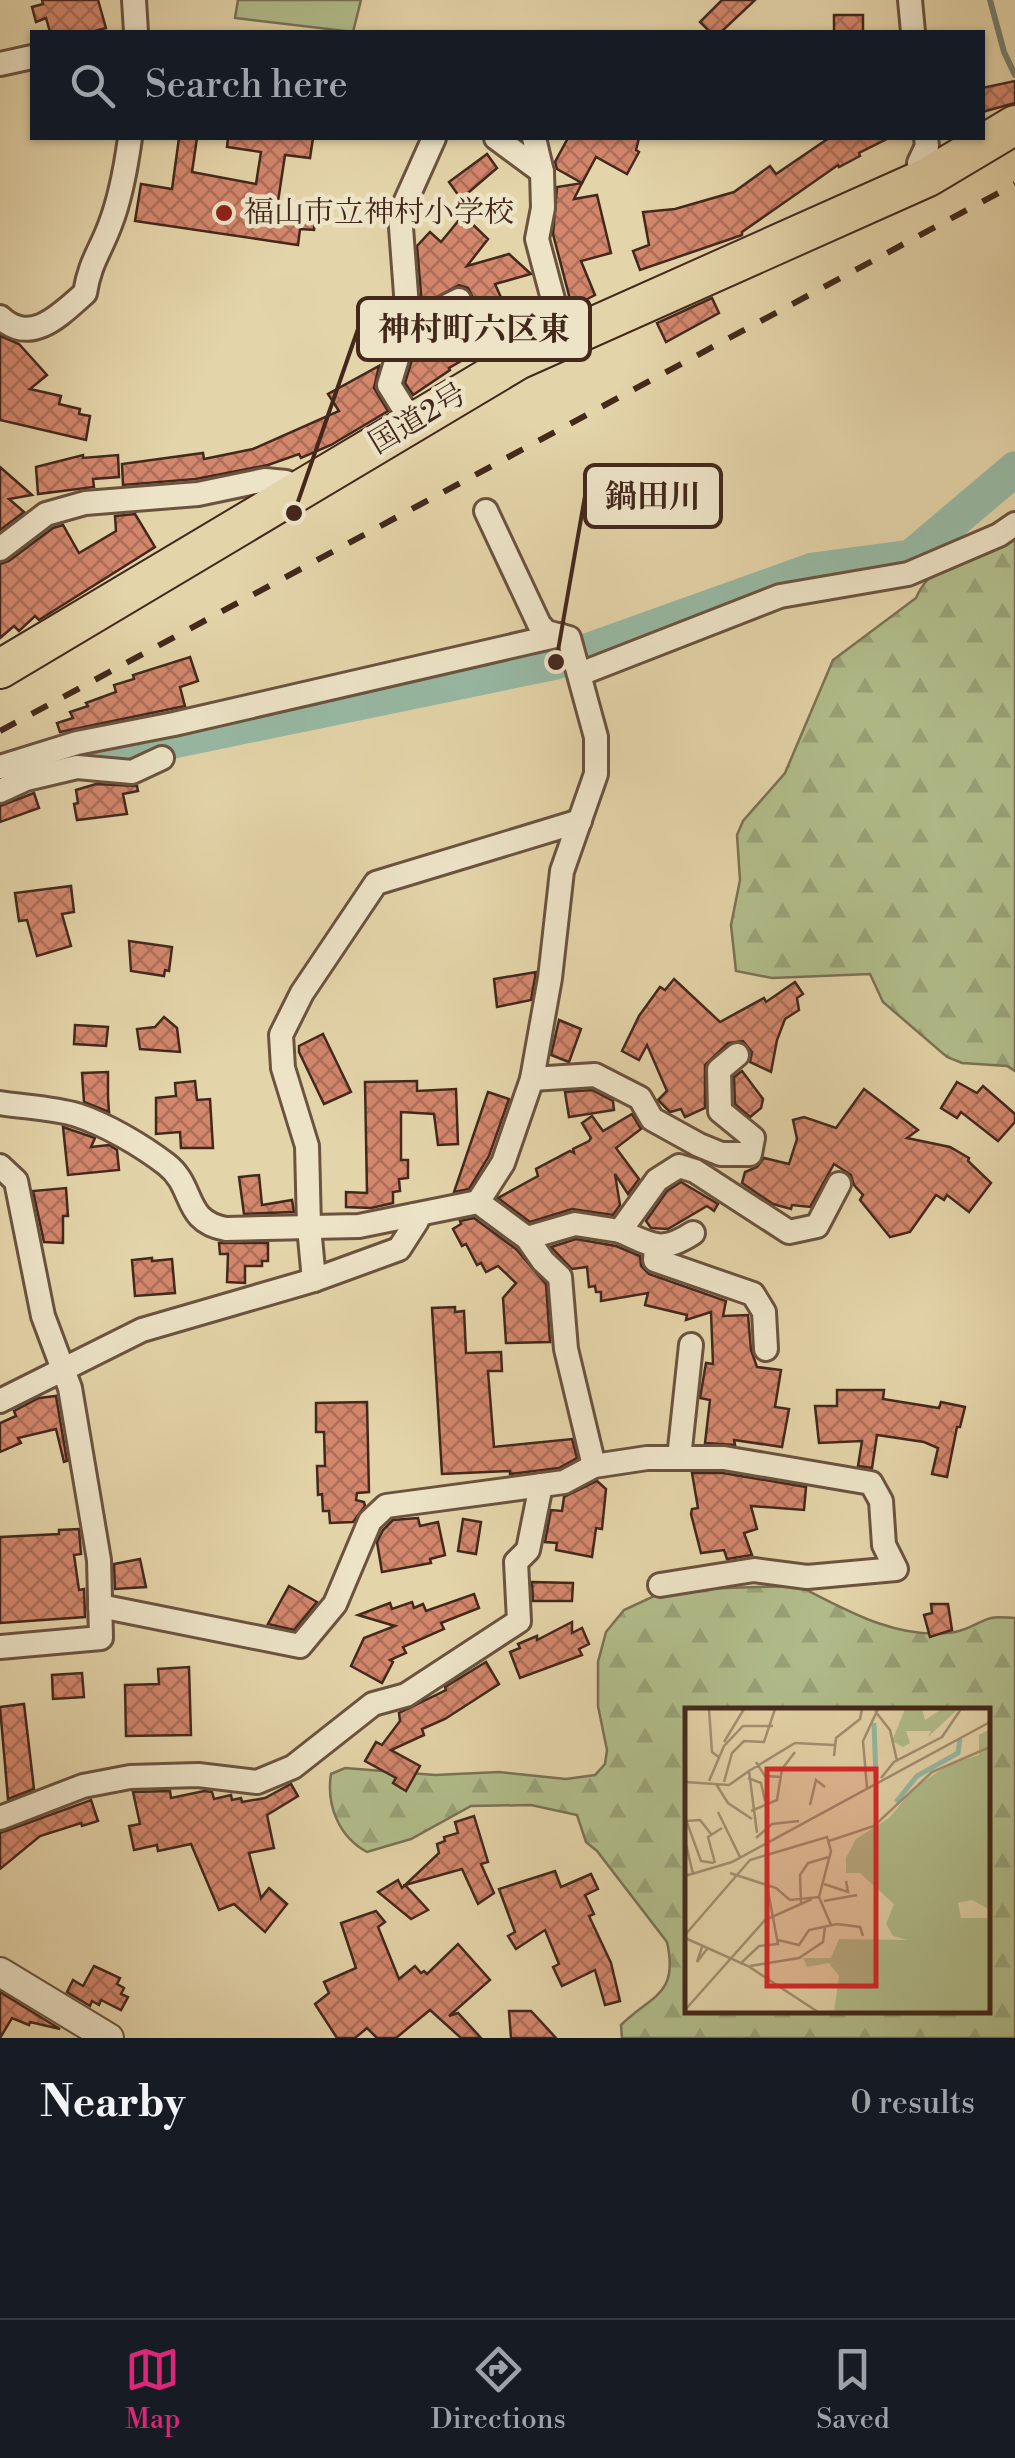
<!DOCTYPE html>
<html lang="en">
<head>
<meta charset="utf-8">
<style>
	body { margin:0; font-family:"Libre Bodoni","Noto Serif JP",serif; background:#242831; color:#f1f3f6 }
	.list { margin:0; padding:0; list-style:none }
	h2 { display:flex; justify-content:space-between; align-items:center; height:130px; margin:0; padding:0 40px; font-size:42px }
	h2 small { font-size:32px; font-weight:400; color:#9ea1a6 }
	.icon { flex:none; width:55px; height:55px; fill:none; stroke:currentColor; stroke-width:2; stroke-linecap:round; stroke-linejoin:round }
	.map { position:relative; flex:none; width:1015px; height:2038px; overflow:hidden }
	.search { position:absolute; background:#171b24; box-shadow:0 2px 8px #0004; left:30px; right:30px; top:30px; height:110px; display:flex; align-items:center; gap:25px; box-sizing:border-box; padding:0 35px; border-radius:0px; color:#9ea1a6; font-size:38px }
	.sheet { height:280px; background:#171b24 }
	nav { display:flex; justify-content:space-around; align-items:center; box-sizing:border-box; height:140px; border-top:2px solid #363941; background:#171b24; font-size:28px; color:#9ea1a6 }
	nav a { display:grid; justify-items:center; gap:5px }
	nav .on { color:#db2777 }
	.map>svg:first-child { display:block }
	.grass { fill:#b1bd8b; stroke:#7a7254; stroke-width:2.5 }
	.forest { fill:url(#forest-firs); stroke:#7a7254; stroke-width:2.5; fill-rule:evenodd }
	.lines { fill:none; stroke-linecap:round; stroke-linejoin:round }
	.stream { stroke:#757f6e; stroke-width:6 }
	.river { stroke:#97b9a4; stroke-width:35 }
	.building { fill:url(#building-cross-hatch); stroke:#43281c; stroke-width:2.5 }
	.minor-casing { stroke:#6b533f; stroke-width:28 }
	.tertiary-casing { stroke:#6b533f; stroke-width:32 }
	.trunk-casing { stroke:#43281c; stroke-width:42 }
	.minor { stroke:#ede3c7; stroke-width:22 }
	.tertiary { stroke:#ede3c7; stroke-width:28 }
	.trunk { stroke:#e4d4a9; stroke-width:38 }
	.rail { stroke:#43281c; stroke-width:6; stroke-dasharray:18 18; stroke-linecap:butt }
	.poi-dot { fill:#8f2418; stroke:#ede3c7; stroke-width:4 }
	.labels { text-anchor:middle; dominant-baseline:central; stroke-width:9; stroke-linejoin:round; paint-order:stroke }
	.poi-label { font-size:30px; fill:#43281c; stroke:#ede3c7; text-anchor:start }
	.street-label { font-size:30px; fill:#43281c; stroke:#ede3c7 }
	.inset-river { fill:none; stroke:#97b9a4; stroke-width:5 }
	.inset-road { fill:none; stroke:#a48f71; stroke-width:2.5 }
	.view { fill:#d62828; fill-opacity:0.15; stroke:#d62828; stroke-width:5 }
	.inset-edge { fill:none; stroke:#43281c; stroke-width:5 }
	.leader { fill:none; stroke:#43281c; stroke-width:4 }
	.callout-dot { fill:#43281c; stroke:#ede3c7; stroke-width:4 }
	.callout { fill:#ede3c7; stroke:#43281c; stroke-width:4 }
	.callout-label { font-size:32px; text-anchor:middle; font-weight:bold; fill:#43281c }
</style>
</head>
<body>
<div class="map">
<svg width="1015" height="2038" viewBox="0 0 1015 2038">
	<defs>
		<pattern id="forest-firs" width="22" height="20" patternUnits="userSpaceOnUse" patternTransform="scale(2.5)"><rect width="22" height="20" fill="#b1bd8b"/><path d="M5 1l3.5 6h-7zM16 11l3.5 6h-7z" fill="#99a277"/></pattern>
		<pattern id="building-cross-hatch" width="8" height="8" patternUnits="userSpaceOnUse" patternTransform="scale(2.5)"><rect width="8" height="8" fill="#d3876d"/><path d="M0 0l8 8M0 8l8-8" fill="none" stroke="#ad6e59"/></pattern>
	</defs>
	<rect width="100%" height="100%" fill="#e4d4a9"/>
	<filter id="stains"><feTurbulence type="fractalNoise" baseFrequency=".002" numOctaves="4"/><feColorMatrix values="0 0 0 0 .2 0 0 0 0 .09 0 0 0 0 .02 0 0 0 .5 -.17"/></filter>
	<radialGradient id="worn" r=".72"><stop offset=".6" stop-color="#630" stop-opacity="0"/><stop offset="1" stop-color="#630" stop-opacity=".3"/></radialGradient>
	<polygon class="grass" points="238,0 361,0 353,32 235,18"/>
	<g class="forest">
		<path d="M 1015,530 L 1015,1071 L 1007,1066 L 962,1063 L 947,1057 L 883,1002 L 870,974 L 772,978 L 736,971 L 731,925 L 740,880 L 737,835 L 743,821 L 785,773 L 833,660 L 916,598 C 932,560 980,547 1015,530 Z"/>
		<path d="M 791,1586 L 805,1589 C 851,1613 902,1641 955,1632 C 971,1629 979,1621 991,1618 C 997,1616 1008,1618 1015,1618 L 1015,2038 L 622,2038 L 621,2025 C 651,1995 679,1996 667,1942 L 597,1851 L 586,1842 L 577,1815 L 531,1805 L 471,1806 L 411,1839 L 367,1852 C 339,1837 326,1805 331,1774 L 345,1768 L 435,1775 L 499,1772 L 566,1779 L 595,1775 L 605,1764 L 607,1750 L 598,1706 L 598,1662 L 606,1632 L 624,1610 L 667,1590 ZM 688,1710 L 988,1710 L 988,2010 L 688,2010 Z"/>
	</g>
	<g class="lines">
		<polyline class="stream" points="990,0 1004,52 1015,75"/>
		<polyline class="river" points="36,767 69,758 135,749 556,662 813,570 911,557 1015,469"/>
	</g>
	<g class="building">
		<polygon points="42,0 98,0 106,28 91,32 50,32 46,18 36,22 32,7 43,4"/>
		<polygon points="722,0 755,0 721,32 710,32 700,22"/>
		<rect x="834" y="15" width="29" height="17"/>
		<polygon points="1015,81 1015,103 982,112 982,88"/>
		<polygon points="179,138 197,138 192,172 256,184 261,152 227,147 228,138 313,138 310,158 285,155 277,208 316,213 314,230 300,229 298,245 135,221 141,184 172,189"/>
		<polygon points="568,138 639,138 636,150 639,152 627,174 596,157 582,183 557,169 555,162"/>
		<polygon points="829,138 889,138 859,153 860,156 839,167 838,165 742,232 742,235 640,270 633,251 649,245 643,212 675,209 734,192 770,166 776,174"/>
		<polygon points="487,154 497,168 461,199 449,182"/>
		<polygon points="582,183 574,199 597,195 611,253 581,261 595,295 572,307 553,234 557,187"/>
		<polygon points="463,215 488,239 467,266 509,254 531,274 495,284 507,311 538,302 542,317 513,325 518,334 499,343 498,340 449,368 450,370 413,395 405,383 415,350 447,323 467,313 474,300 468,288 459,285 422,305 417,246 430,232 441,242"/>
		<polygon points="712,298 719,313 666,342 657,323"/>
		<polygon points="0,336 19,344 47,375 30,389 61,396 59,404 80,409 79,414 90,416 86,440 0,420"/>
		<polygon points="379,366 374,388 388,411 331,445 301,458 299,454 268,465 196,479 123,485 122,464 203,453 204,459 253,449 339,411 328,394"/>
		<polygon points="83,455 83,458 118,455 119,477 93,479 94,487 38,494 36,467"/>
		<polygon points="0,467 32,495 9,499 24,512 0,530"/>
		<polygon points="135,514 155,547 39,620 35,616 19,631 14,626 0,638 0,564 9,561 53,528 63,525 79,553 116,531 115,516"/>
		<polygon points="190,657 198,681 180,687 185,706 60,732 57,723 73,718 70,712 88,706 86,703 116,692 114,685 134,679 133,675"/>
		<polygon points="96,784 137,786 138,791 123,794 127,814 77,820 74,804 78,803 76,790"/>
		<polygon points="34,793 39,808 0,822 0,806"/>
		<polygon points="71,886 74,912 62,914 71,946 37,956 27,920 19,921 15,893"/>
		<polygon points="129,941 172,947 169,971 165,970 164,976 131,971"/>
		<polygon points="536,972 531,1000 497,1007 494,979"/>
		<polygon points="674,979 720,1022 764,998 766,1002 795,982 803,994 797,998 799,1010 785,1019 777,1040 771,1072 750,1062 752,1052 743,1041 728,1043 705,1065 705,1108 685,1117 681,1109 670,1112 658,1100 667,1091 647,1045 639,1060 622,1051 639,1016 660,987 665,990"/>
		<polygon points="164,1017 177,1028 180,1052 140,1049 137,1029 155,1027"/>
		<polygon points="559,1020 581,1029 569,1062 551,1055"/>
		<polygon points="75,1025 108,1027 106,1046 74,1044"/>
		<polygon points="323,1034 351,1092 324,1104 299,1052 299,1046"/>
		<polygon points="742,1071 763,1099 761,1108 750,1117 735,1104 734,1077"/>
		<polygon points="108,1072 108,1097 109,1112 84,1102 82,1073"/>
		<polygon points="195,1081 197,1100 210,1099 213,1148 181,1148 180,1132 156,1134 156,1098 176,1096 175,1083"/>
		<polygon points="417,1081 417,1091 456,1089 458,1144 438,1145 434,1114 401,1112 401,1160 408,1160 408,1178 399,1179 400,1191 393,1192 393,1203 371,1208 346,1207 346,1192 367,1193 365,1082"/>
		<polygon points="957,1082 977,1093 983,1086 1015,1114 1015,1122 998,1141 961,1112 957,1118 941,1108"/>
		<polygon points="864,1089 918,1130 907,1138 950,1147 969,1158 968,1161 991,1183 969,1212 947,1195 944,1200 936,1195 910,1232 890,1237 860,1200 863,1195 854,1185 851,1175 834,1164 810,1207 792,1205 791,1209 773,1204 742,1183 745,1172 757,1167 764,1158 789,1164 797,1139 793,1120 804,1117 836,1128"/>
		<polygon points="592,1090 613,1101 614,1110 569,1117 565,1092"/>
		<polygon points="488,1092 509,1099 489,1156 469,1189 454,1192"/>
		<polygon points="632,1114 641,1129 616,1148 639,1179 628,1194 615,1174 620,1205 613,1215 572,1209 530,1222 498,1198 538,1176 536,1169 570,1151 574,1153 573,1149 589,1141 591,1138 582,1123 592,1116 603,1131"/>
		<polygon points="63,1127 95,1138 91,1147 109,1145 117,1150 119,1170 68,1175"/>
		<polygon points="259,1175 262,1205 292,1200 294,1212 244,1214 239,1177"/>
		<polygon points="681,1182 718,1204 714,1211 707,1206 668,1229 651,1228 646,1221 667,1191"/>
		<polygon points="66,1188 68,1216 63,1216 63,1243 44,1242 33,1191"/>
		<polygon points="474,1218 516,1249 546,1284 550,1342 506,1343 503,1298 516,1283 498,1266 486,1272 481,1263 477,1265 466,1244 462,1246 453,1229 461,1224 460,1221"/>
		<polygon points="576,1239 616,1246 640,1256 641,1266 649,1274 726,1301 723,1316 748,1315 751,1350 757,1367 781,1370 775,1407 789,1409 782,1447 734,1440 735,1445 705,1443 710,1400 700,1398 706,1363 713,1364 711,1312 686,1320 687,1315 645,1305 648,1293 601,1301 601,1292 596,1292 595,1286 589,1287 587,1267 572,1269 551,1247"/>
		<polygon points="219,1243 268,1243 268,1261 262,1261 262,1266 245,1266 245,1283 227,1282 228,1254 220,1254"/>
		<polygon points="152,1258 152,1261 172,1259 175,1293 135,1296 132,1260"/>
		<polygon points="455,1307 455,1312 464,1311 466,1353 501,1352 502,1371 488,1371 494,1447 572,1439 577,1458 559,1468 510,1474 510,1471 442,1474 432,1308"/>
		<polygon points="837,1390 884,1390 883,1399 939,1408 941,1402 965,1407 960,1427 957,1427 947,1477 932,1474 938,1448 924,1442 877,1435 872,1468 858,1466 862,1441 819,1443 815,1406 837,1406"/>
		<polygon points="56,1396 67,1461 64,1462 56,1429 18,1438 21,1443 0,1452 0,1423 16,1416 14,1411 39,1398"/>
		<polygon points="367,1402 369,1492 357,1493 356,1500 364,1502 365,1506 353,1522 330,1523 329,1511 323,1511 322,1494 318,1495 317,1466 325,1466 324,1432 316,1432 316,1403"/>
		<polygon points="692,1473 723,1473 806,1487 804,1510 751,1506 757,1529 744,1533 752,1555 727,1559 724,1550 701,1553 691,1514 692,1509 698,1508"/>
		<polygon points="597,1481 606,1489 602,1529 596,1528 592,1557 556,1550 557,1543 545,1542 551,1510 562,1511 564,1497"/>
		<polygon points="418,1518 420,1526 438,1522 445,1555 430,1559 431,1563 382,1572 377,1542 383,1530 393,1520"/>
		<polygon points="463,1519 481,1522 476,1554 458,1551"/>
		<polygon points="79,1529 81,1554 74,1555 79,1590 84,1589 85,1617 0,1623 0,1537 59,1534 59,1530"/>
		<polygon points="140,1559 146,1587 115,1589 114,1564"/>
		<polygon points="532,1582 573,1583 572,1601 533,1601"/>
		<polygon points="289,1586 317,1602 294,1630 268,1624"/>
		<polygon points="474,1594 479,1608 441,1623 444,1629 403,1647 406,1653 390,1660 393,1662 382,1683 351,1666 364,1638 395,1626 358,1615 390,1603 392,1609 412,1602 414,1608 423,1604 426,1611"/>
		<polygon points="931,1604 948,1604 952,1630 930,1637 924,1615 932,1613"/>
		<polygon points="572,1622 572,1633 582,1628 589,1644 579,1649 582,1655 520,1678 510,1652 520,1648 518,1644 537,1636 537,1640"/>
		<polygon points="486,1662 499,1684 445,1719 422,1729 424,1735 391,1750 420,1766 406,1791 393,1783 396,1778 365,1761 376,1742 382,1745 400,1721 399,1713 446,1690 445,1687"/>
		<polygon points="189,1667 191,1735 126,1736 125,1685 159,1684 158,1669"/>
		<polygon points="82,1673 84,1697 53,1699 52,1675"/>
		<polygon points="24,1704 34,1789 8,1799 0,1707"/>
		<polygon points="291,1784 298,1796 267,1815 274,1848 249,1853 261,1898 269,1888 287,1904 265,1932 234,1904 219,1910 191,1844 158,1851 157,1845 134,1850 129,1826 140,1824 133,1792 170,1791 171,1798 204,1791 212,1792 214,1799 231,1795 232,1800 241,1798 242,1802 265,1798"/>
		<polygon points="91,1800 98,1821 82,1826 81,1823 40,1836 0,1869 0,1833"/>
		<polygon points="474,1816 488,1862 481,1864 494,1893 478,1904 462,1869 405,1885 428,1910 411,1919 378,1892 398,1880 402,1888 439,1853 437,1844 445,1841 444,1837 458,1833 455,1822"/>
		<polygon points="555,1871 561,1887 591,1874 598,1889 585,1895 594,1914 589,1916 611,1963 620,2001 605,2005 595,1970 562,1986 553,1967 559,1964 545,1930 516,1949 508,1936 515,1932 499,1889"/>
		<polygon points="376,1911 385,1922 378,1927 399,1979 415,1966 421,1973 424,1971 427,1974 458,1944 490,1980 449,2016 458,2013 481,2038 461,2038 430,2010 396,2038 377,2038 367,2028 355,2038 337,2038 315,2004 329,1993 324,1982 356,1968 341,1923"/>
		<polygon points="94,1966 120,1978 117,1984 124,1988 121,1994 128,1997 121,2010 101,2000 99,2005 92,2001 90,2006 67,1992 73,1980 83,1986"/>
		<polygon points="0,1992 60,2029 30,2022 29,2025 12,2018 0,2038"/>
		<polygon points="509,2011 531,2011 556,2038 511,2038"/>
	</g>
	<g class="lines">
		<defs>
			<g id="minor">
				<polyline points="134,0 136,32"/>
				<polyline points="910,0 913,32"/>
				<polyline points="0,64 32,57"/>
				<polyline points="496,138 542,172"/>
				<polyline points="534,138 542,172 543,208 537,239 563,337"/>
				<polyline points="926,138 927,146 919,163 928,177"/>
				<path d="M 0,317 C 31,346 60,315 85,293 C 90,262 100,252 110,225 C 121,197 126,167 130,138"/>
				<polyline points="402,342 408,321 400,214 434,138"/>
				<polyline points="412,422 389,385 402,342 439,310 459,300"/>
				<polyline points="0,549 46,514 85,503 198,494 265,480 286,482 296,493"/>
				<polyline points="580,674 780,596 908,574 999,535 1015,524"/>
				<polyline points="0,767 77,743 174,724 560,635"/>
				<polyline points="0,791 26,779 77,767 132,772 162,758"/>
				<polyline points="532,1079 595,1075 640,1098 652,1119 699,1145 721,1154 750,1154 753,1138 720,1111 719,1070 737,1055"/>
				<path d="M 0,1103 C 25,1107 53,1108 77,1115 C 107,1125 141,1145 166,1164 C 196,1187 182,1221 226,1229 L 359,1226 L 478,1202 L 527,1238 L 543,1261 L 560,1277 L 566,1349 L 594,1466"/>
				<polyline points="0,1166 16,1181 43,1316 70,1388 99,1560 101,1638 0,1647"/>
				<polyline points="478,1202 503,1163 532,1079 550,978 562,871 596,774 596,737 569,638 546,632 539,624 486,511"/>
				<path d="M 620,1231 C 652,1245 661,1254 693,1233"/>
				<polyline points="527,1238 575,1224 620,1231 657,1180 679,1166 695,1171 789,1232 817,1226 839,1184"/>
				<polyline points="656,1247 655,1260 753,1294 764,1312 766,1349"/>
				<polyline points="314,1280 309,1227 307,1146 283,1068 281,1035 302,993 376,883 580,821"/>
				<polyline points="0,1401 142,1330 314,1280 399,1249 417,1221 414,1215"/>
				<polyline points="679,1458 691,1345"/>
				<polyline points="100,1606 300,1646 335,1604 370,1521 386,1506 564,1482 594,1466 647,1458 724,1458 871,1483 881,1501 884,1545 896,1569 807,1577 754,1570 660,1585"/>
				<polyline points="0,1818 83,1786 130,1777 198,1775 257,1782 293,1767 373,1704 406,1695 519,1621 516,1562 528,1550 541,1485"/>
			</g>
			<polyline id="tertiary" points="0,1972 109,2038"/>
			<polyline id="trunk" points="0,669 518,360 928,177 1015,125"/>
		</defs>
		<use href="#minor" class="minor-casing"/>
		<use href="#tertiary" class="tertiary-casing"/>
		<use href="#trunk" class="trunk-casing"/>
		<use href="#minor" class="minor"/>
		<use href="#tertiary" class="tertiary"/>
		<use href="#trunk" class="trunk"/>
		<polyline class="rail" points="0,731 1015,184"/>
	</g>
	<circle class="poi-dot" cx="224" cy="213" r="10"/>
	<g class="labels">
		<g class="poi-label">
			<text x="244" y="213">福山市立神村小学校</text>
		</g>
		<g class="street-label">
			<text transform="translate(418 419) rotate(-31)">国道2号</text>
		</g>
	</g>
	<g transform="translate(685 1708)">
		<rect width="305" height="305" fill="#e4d4a9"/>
		<path d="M 220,1 L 237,1 L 240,12 L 257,1 L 272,2 L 243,29 L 246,23 L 221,23 L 225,35 L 218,39 L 207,33 ZM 305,21 L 305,202 L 287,192 L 273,195 L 276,210 L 305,210 L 305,304 L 149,304 L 154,268 L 144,255 L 122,259 L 118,250 L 146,250 L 154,231 L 222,232 L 208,228 L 201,216 L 209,196 L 175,165 L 161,165 L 161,150 L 171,131 L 204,110 L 230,79 L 263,57 L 294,47 L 294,27 Z" fill="#b1bd8b"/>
		<path class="inset-river" d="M 189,15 L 191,70M 211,94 L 232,68 L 273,45 L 275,31"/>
		<path class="inset-road" d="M 24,1 L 27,44 L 35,50M 190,3 L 205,22 L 212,53M 39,34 L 59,1M 149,48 L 151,30 L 175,11 L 177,1M 71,54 L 80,68 L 97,69M 64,63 L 110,35 L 149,37M 63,70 L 76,75 L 80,93M 196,70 L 209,54 L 257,29 L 276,1M 24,73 L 39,38 L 58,18 L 88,18M 0,74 L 44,77 L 64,63 L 72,125M 39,74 L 47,45 L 59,33 L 79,34 L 90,1M 31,76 L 43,95 L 67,111M 182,80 L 178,33 L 193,1M 125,97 L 131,72 L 140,79M 66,103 L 92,92 L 97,61 L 110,44M 33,104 L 55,149M 0,109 L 16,153 L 29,155M 1,113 L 15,112 L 26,126M 71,130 L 87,116 L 114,113M 0,132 L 8,166M 144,133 L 189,118 L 247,64 L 305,39M 30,155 L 23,129 L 37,120M 45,165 L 91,180 L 105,192 L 134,189 L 146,217M 0,168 L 47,154 L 305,14M 139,176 L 163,184 L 161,173M 139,193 L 172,187M 116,195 L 115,167 L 123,155 L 144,149M 0,227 L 65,152 L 142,129 L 146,143 L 134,189M 0,230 L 63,258 L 133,304M 93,232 L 114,237 L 124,222 L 152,216 L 175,219 L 178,228M 17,239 L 12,254 L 22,241M 55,256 L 74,238 L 93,236 L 82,178M 65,258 L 114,250 L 138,234 L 140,219M 0,302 L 80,212 L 127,191"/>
		<path class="view" d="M 82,61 L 191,61 L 191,278 L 82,278 Z"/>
		<rect width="305" height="305" class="inset-edge"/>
	</g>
	<path class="leader" d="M294 513L358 329M556 662L585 496"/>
	<g class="callout-dot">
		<circle cx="294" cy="513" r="10"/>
		<circle cx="556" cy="662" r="10"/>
	</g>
	<g class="callout">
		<rect x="358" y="298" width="232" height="62" rx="10"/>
		<rect x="585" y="465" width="136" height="62" rx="10"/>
	</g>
	<g class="callout-label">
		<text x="474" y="340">神村町六区東</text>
		<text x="653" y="507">鍋田川</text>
	</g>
	<rect width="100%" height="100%" filter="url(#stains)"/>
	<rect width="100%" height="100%" fill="url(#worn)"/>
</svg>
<div class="search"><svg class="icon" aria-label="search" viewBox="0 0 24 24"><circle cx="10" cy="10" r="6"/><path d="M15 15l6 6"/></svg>Search here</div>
</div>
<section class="sheet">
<h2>Nearby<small>0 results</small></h2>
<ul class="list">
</ul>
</section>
<nav>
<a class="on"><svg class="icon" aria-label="map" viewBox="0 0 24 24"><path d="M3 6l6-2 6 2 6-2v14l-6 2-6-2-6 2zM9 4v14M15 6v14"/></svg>Map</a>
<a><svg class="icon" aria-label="directions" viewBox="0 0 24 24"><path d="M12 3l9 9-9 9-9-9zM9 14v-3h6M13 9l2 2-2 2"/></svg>Directions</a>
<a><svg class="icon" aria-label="saved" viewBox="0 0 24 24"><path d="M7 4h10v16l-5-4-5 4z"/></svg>Saved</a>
</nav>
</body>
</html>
